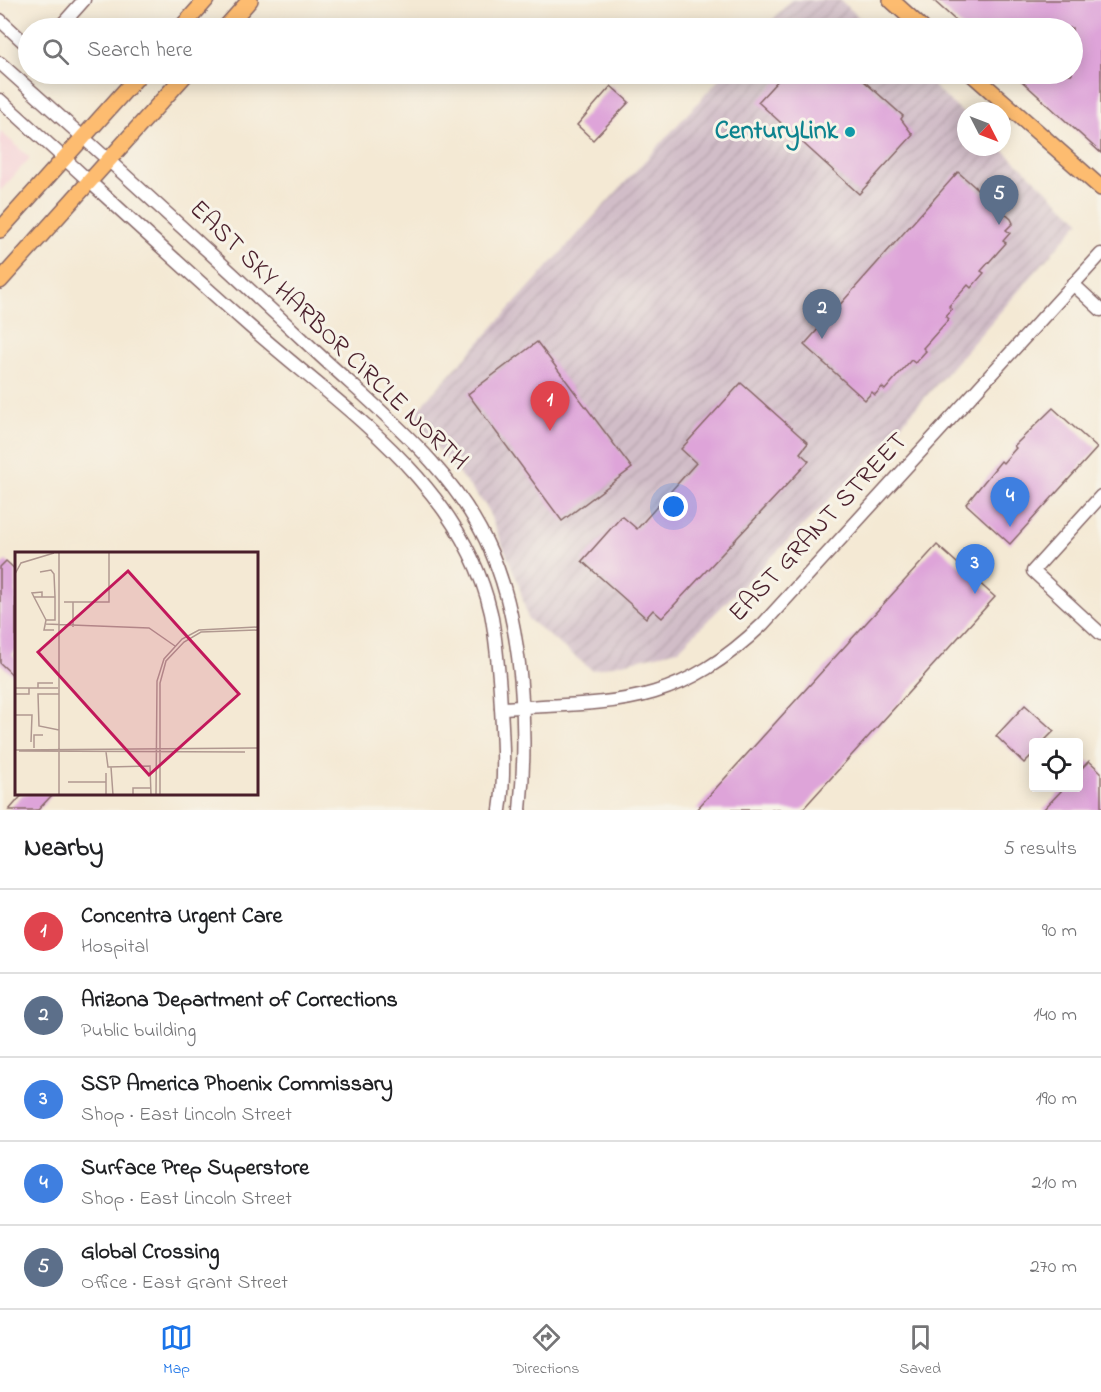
<!DOCTYPE html>
<html lang="en">
<head>
<meta charset="utf-8">
<style>
	body { margin:0; font-family:"Indie Flower",sans-serif; background:#f6f6f6; color:#202124 }
	.controls { position:absolute; right:18px; bottom:18px; display:grid; overflow:hidden; border-radius:6px; box-shadow:0 3px 15px #0003 }
	.controls button { width:54px; height:54px; display:grid; place-items:center; padding:0; border:0; border-bottom:2px solid #e0e0e0; background:#fff; color:#202124; font:30px sans-serif }
	.compass { position:absolute; left:957px; top:102px; width:54px; height:54px; border-radius:50%; background:#fff; box-shadow:0 3px 15px #0003; rotate:132deg }
	.you { position:absolute; left:674px; top:507px; width:21px; height:21px; margin:-15px; border:4px solid #fff; border-radius:50%; background:#1a73e8; box-shadow:0 0 0 9px #1a73e833 }
	.badge { display:grid; place-items:center; width:39px; height:39px; border-radius:50%; background:#1a73e8; color:#fff; font-size:20px; font-weight:700 }
	.pin { position:absolute; translate:-50% -50px; filter:drop-shadow(0 2px 3px #0008) }
	.pin::after { content:''; position:absolute; top:32px; width:21px; height:18px; background:inherit; clip-path:polygon(0 0,100% 0,50% 100%) }
	.list { margin:0; padding:0; list-style:none }
	h2 { display:flex; justify-content:space-between; align-items:center; height:78px; margin:0; padding:0 24px; font-size:26px }
	h2 small { font-size:20px; font-weight:400; color:#757577 }
	.list li { display:grid; grid-template-columns:39px 1fr auto; gap:18px; align-items:center; box-sizing:border-box; height:84px; padding:0 24px; border-top:2px solid #e0e0e0 }
	.list b { display:block; font-size:22px; white-space:nowrap }
	.list p { margin:0; font-size:20px; white-space:nowrap; color:#757577 }
	.list em { font-size:20px; font-style:normal; color:#757577 }
	.icon { flex:none; width:33px; height:33px; fill:none; stroke:currentColor; stroke-width:2; stroke-linecap:round; stroke-linejoin:round }
	.map { position:relative; flex:none; width:1101px; height:810px; overflow:hidden }
	.search { position:absolute; background:#fff; box-shadow:0 3px 15px #0003; left:18px; right:18px; top:18px; height:66px; display:flex; align-items:center; gap:15px; box-sizing:border-box; padding:0 21px; border-radius:33px; color:#757577; font-size:22px }
	.sheet { height:498px; background:#fff }
	nav { display:flex; justify-content:space-around; align-items:center; box-sizing:border-box; height:84px; border-top:2px solid #e0e0e0; background:#fff; font-size:16px; color:#757577 }
	nav a { display:grid; justify-items:center; gap:3px }
	nav .on { color:#1a73e8 }
	.map>svg:first-child { display:block }
	.built { fill:#f6cfd5 }
	.industrial { fill:url(#industrial-furrows) }
	.building { fill:#dea4d9 }
	.lines { fill:none; stroke-linecap:round; stroke-linejoin:round }
	.minor-casing { stroke:#866666; stroke-width:15 }
	.major-casing { stroke:#866666; stroke-width:18 }
	.minor { stroke:#fff; stroke-width:12 }
	.major { stroke:#fdbc70; stroke-width:15 }
	.culture-dot { fill:#0f9aa8; stroke:#f7f3e8; stroke-width:2 }
	.labels { text-anchor:middle; dominant-baseline:central; stroke-width:6; stroke-linejoin:round; paint-order:stroke }
	.culture-label { font-size:26px; font-weight:bold; fill:#0d838f; stroke:#f7f3e8; text-anchor:end }
	.street-label { font-size:26px; fill:#4a1f2b; stroke:#f7f3e8 }
	.inset-road { fill:none; stroke:#b09890; stroke-width:1.5 }
	.view { fill:#c2185b; fill-opacity:0.15; stroke:#c2185b; stroke-width:3 }
	.inset-edge { fill:none; stroke:#4a1f2b; stroke-width:3 }
</style>
</head>
<body>
<div class="map">
<svg width="1101" height="810" viewBox="0 0 1101 810">
	<defs>
		<pattern id="industrial-furrows" width="10" height="10" patternUnits="userSpaceOnUse" patternTransform="scale(1.5)"><rect width="10" height="10" fill="#d1bdc8"/><path d="M-1 1l2-2M0 10L10 0M9 11l2-2" fill="none" stroke="#b5a2ac"/></pattern>
	</defs>
	<rect width="100%" height="100%" fill="#f7f3e8"/>
	<filter id="ink" filterUnits="userSpaceOnUse"><feTurbulence type="fractalNoise" baseFrequency=".0167" numOctaves="2"/><feDisplacementMap in="SourceGraphic" scale="12" xChannelSelector="R" yChannelSelector="G"/><feConvolveMatrix kernelMatrix="1 2 1 2 8 2 1 2 1" color-interpolation-filters="sRGB"/></filter>
	<filter id="wash" filterUnits="userSpaceOnUse"><feTurbulence type="fractalNoise" baseFrequency=".008" numOctaves="4" result="noise"/><feDisplacementMap in="SourceGraphic" scale="24" xChannelSelector="R" yChannelSelector="G"/><feGaussianBlur stdDeviation="1.35" result="paint"/><feColorMatrix in="noise" values="0 0 0 0 0 0 0 0 0 0 0 0 0 0 0 0 0 1.4 0 .05"/><feComposite in="paint" operator="in"/></filter>
	<g filter="url(#wash)">
		<rect width="100%" height="100%" fill="#f4e9d4"/>
		<polygon class="built" points="0,131 30,158 0,191"/>
		<g class="industrial">
			<polygon points="791,0 840,0 871,28 765,28"/>
			<polygon points="724,74 920,74 966,116 966,147 1000,147 1080,221 877,452 678,650 592,670 528,619 518,582 486,506 411,417"/>
		</g>
		<g id="blocks">
			<g class="building">
				<polygon points="933,0 1101,0 1101,153 1014,74 1072,74 1072,28 964,28"/>
				<polygon points="784,74 856,74 903,116 901,119 913,135 859,194 758,102"/>
				<polygon points="611,86 629,102 593,140 577,125"/>
				<polygon points="958,172 1011,219 1013,223 1006,230 1010,233 1003,241 1006,243 981,271 984,273 971,288 968,285 949,306 952,309 946,316 949,319 923,348 926,351 915,363 911,360 885,390 882,387 875,395 872,392 865,400 804,345"/>
				<polygon points="537,342 632,468 562,521 468,394"/>
				<polygon points="741,383 808,443 800,453 809,461 662,618 653,610 646,618 582,561 622,516 637,529 696,463 681,449"/>
				<polygon points="1053,408 1097,448 1010,544 966,504 1001,461 1003,463 1016,448 1014,446"/>
				<polygon points="937,545 995,597 802,810 696,810"/>
				<polygon points="6,561 16,570 16,650 12,655 16,659 16,678 0,663 0,567"/>
				<polygon points="1025,705 1054,731 1043,742 1034,742 1034,753 1024,763 996,736"/>
				<polygon points="1089,761 1101,772 1101,810 1043,810 1064,788 1078,788 1078,772"/>
				<polygon points="23,794 53,794 38,810 9,810"/>
			</g>
		</g>
	</g>
	<g filter="url(#ink)">
		<use href="#blocks" fill-opacity="0" stroke="#866666" stroke-width="1.5"/>
		<g class="lines">
			<defs>
				<g id="minor">
					<polyline points="0,20 28,46"/>
					<polyline points="59,28 84,0"/>
					<path d="M 0,63 C 106,157 210,252 313,349 C 379,411 456,468 492,554 C 523,626 528,732 520,810"/>
					<path d="M 0,100 C 82,174 163,250 246,323 C 340,407 461,482 491,613 C 496,638 498,664 500,690 C 502,730 506,771 500,810"/>
					<polyline points="1073,284 1101,310"/>
					<polyline points="1101,496 1033,571 1101,634"/>
					<path d="M 501,708 C 616,702 674,709 763,624 L 1101,254"/>
				</g>
				<g id="major">
					<polyline points="891,0 922,28"/>
					<polyline points="181,28 206,0"/>
					<polyline points="225,28 250,0"/>
					<polyline points="972,74 1101,188"/>
					<polyline points="0,230 140,74"/>
					<polyline points="0,281 186,74"/>
				</g>
			</defs>
			<use href="#minor" class="minor-casing"/>
			<use href="#major" class="major-casing"/>
			<use href="#minor" class="minor"/>
			<use href="#major" class="major"/>
		</g>
	</g>
	<circle class="culture-dot" cx="850" cy="132" r="6"/>
	<g class="labels">
		<g class="culture-label">
			<text x="838" y="132">CenturyLink</text>
		</g>
		<g class="street-label">
			<text transform="translate(328 336) rotate(44)">EAST SKY HARBOR CIRCLE NORTH</text>
			<text transform="translate(819 528) rotate(-47)">EAST GRANT STREET</text>
		</g>
	</g>
	<g transform="translate(15 552)">
		<rect width="243" height="243" fill="#f4e9d4"/>
		<path class="inset-road" d="M 25,20 L 36,18 L 39,22 L 40,45M 0,22 L 6,11 L 39,1M 19,45 L 17,41 L 27,40 L 27,45M 49,50 L 94,50 L 94,1M 31,68 L 40,68 L 40,45 L 19,45 L 31,68 L 29,78 L 39,78M 31,72 L 134,76 L 160,94M 58,75 L 58,50M 0,136 L 43,136M 23,136 L 23,131 L 38,131M 0,142 L 14,142 L 14,136M 0,163 L 17,163 L 16,190M 44,178 L 24,174 L 23,142 L 44,142M 19,196 L 19,183 L 28,183M 0,198 L 243,196M 4,199 L 230,200M 91,200 L 93,215 L 135,214 L 136,243M 96,215 L 98,243M 53,230 L 91,230M 44,243 L 44,0M 91,243 L 91,221M 118,243 L 118,236 L 136,236M 141,243 L 142,129 L 149,107 L 167,87 L 184,78 L 243,75M 145,243 L 145,131 L 151,109 L 169,90 L 186,80 L 243,78"/>
		<path class="view" d="M 113,19 L 224,142 L 134,223 L 23,100 Z"/>
		<rect width="243" height="243" class="inset-edge"/>
	</g>
</svg>
<div class="controls">
<button><svg class="icon" aria-label="locate" viewBox="0 0 24 24"><circle cx="12" cy="12" r="6"/><path d="M12 2v4M12 18v4M2 12h4M18 12h4"/></svg></button>
</div>
<svg class="compass" viewBox="-18 -18 36 36"><path d="M0-13l5 13h-10z" fill="#e53935"/><path d="M0 13l5-13h-10z" fill="#757577"/></svg>
<div class="you"></div>
<div class="pin badge" style="left:550px;top:431px;background:#e0444e">1</div>
<div class="pin badge" style="left:822px;top:339px;background:#5c6f8a">2</div>
<div class="pin badge" style="left:975px;top:594px;background:#3f7fe0">3</div>
<div class="pin badge" style="left:1010px;top:527px;background:#3f7fe0">4</div>
<div class="pin badge" style="left:999px;top:225px;background:#5c6f8a">5</div>
<div class="search"><svg class="icon" aria-label="search" viewBox="0 0 24 24"><circle cx="10" cy="10" r="6"/><path d="M15 15l6 6"/></svg>Search here</div>
</div>
<section class="sheet">
<h2>Nearby<small>5 results</small></h2>
<ul class="list">
<li><span class="badge" style="background:#e0444e">1</span><div><b>Concentra Urgent Care</b><p>Hospital</p></div><em>90 m</em></li>
<li><span class="badge" style="background:#5c6f8a">2</span><div><b>Arizona Department of Corrections</b><p>Public building</p></div><em>140 m</em></li>
<li><span class="badge" style="background:#3f7fe0">3</span><div><b>SSP America Phoenix Commissary</b><p>Shop · East Lincoln Street</p></div><em>190 m</em></li>
<li><span class="badge" style="background:#3f7fe0">4</span><div><b>Surface Prep Superstore</b><p>Shop · East Lincoln Street</p></div><em>210 m</em></li>
<li><span class="badge" style="background:#5c6f8a">5</span><div><b>Global Crossing</b><p>Office · East Grant Street</p></div><em>270 m</em></li>
</ul>
</section>
<nav>
<a class="on"><svg class="icon" aria-label="map" viewBox="0 0 24 24"><path d="M3 6l6-2 6 2 6-2v14l-6 2-6-2-6 2zM9 4v14M15 6v14"/></svg>Map</a>
<a><svg class="icon" aria-label="directions" viewBox="0 0 24 24"><path d="M12 3l9 9-9 9-9-9zM9 14v-3h6M13 9l2 2-2 2"/></svg>Directions</a>
<a><svg class="icon" aria-label="saved" viewBox="0 0 24 24"><path d="M7 4h10v16l-5-4-5 4z"/></svg>Saved</a>
</nav>
</body>
</html>
